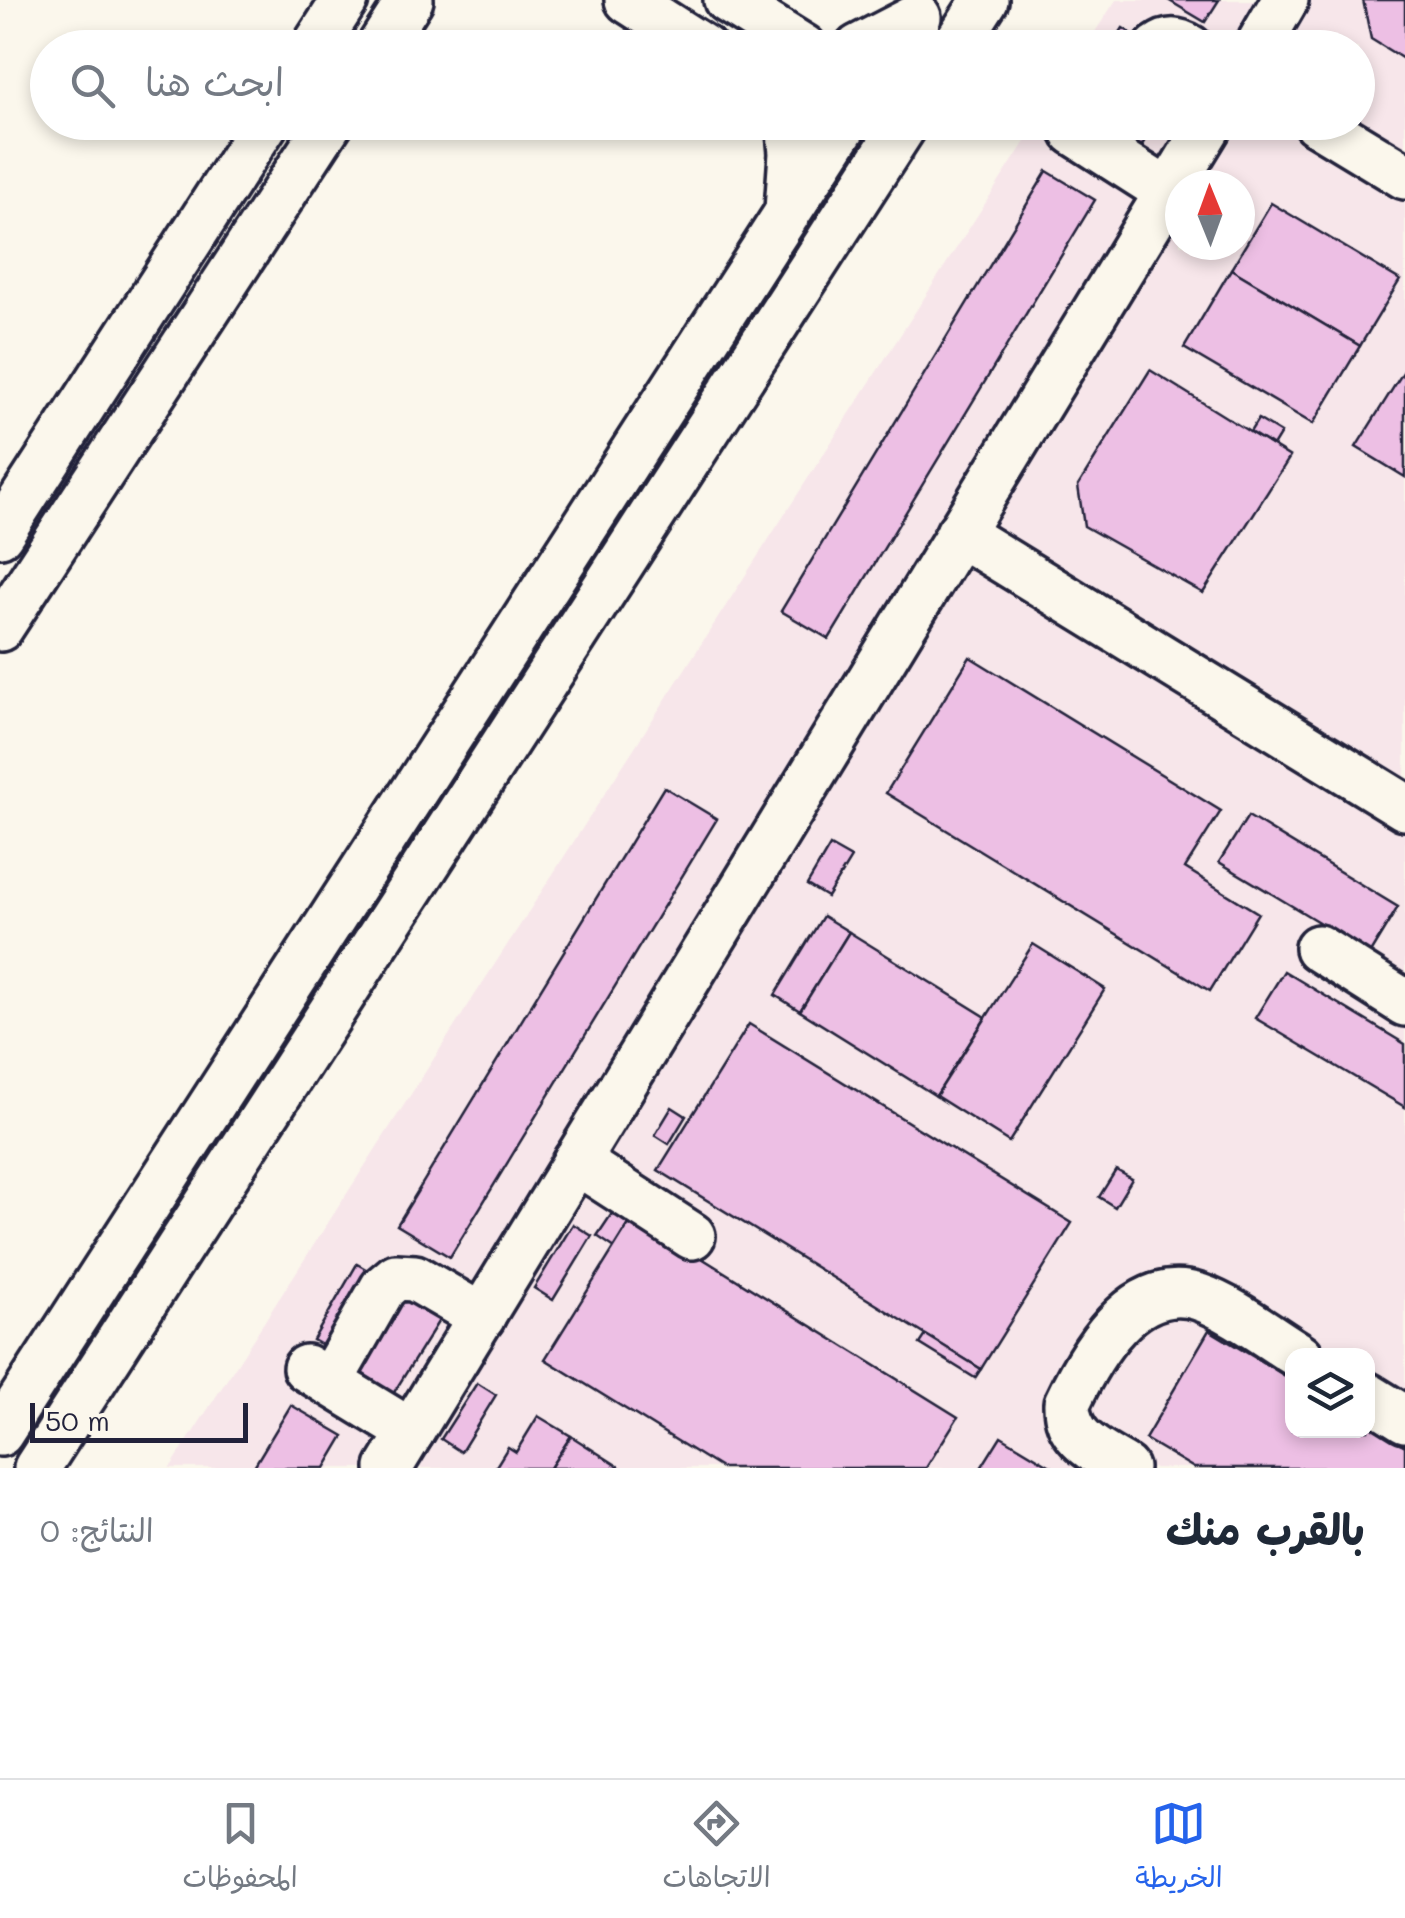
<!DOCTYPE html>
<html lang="ar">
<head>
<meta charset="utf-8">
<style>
	body { margin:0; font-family:Mali,"Playpen Sans Arabic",sans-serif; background:#f2f2f3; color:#1f2937; direction:rtl }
	.controls { position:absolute; right:30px; bottom:30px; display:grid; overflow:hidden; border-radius:20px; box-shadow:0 5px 15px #0003 }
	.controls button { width:90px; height:90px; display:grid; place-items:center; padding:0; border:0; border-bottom:2px solid #e0e1e3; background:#fff; color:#1f2937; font:50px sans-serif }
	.compass { position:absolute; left:1165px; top:170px; width:90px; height:90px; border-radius:50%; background:#fff; box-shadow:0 5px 15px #0003; rotate:359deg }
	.scale { position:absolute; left:30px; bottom:25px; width:218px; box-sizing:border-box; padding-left:10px; border:5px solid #22223b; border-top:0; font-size:28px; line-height:35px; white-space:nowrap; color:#22223b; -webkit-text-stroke:8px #fbf7ec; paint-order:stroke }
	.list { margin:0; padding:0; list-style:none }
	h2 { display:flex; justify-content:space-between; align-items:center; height:130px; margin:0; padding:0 40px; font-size:42px }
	h2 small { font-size:32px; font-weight:400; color:#747a83 }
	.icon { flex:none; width:55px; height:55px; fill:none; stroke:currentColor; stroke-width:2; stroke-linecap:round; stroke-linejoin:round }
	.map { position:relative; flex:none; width:1405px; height:1468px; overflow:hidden; direction:ltr }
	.search { position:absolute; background:#fff; box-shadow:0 5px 15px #0003; left:30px; right:30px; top:30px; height:110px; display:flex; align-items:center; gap:25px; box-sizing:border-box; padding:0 35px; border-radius:55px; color:#747a83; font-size:38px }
	.sheet { height:310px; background:#fff }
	nav { display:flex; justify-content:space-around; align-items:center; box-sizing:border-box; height:140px; border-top:2px solid #e0e1e3; background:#fff; font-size:28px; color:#747a83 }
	nav a { display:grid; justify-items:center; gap:5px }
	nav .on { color:#2563eb }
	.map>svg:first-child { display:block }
	.built { fill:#f7e6ea; fill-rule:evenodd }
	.building { fill:#edbfe4; stroke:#22223b; stroke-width:2.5 }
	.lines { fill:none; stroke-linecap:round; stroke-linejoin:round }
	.minor-casing { stroke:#22223b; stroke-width:52 }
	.minor { stroke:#fbf7ec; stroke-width:45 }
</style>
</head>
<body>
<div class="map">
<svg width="1405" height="1468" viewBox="0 0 1405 1468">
	<rect width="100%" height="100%" fill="#fbf7ec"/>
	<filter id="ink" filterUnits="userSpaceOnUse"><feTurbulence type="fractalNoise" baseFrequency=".01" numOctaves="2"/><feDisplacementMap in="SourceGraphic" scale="20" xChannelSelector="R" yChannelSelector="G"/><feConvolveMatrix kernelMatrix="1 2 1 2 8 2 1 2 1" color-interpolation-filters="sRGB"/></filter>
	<g filter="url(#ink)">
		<path class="built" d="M 1116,0 L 1405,0 L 1405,1468 L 170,1468 L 1037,123 L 1358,122 L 1358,48 L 1085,47 ZM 1180,185 L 1240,185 L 1240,245 L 1180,245 ZM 1292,1356 L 1368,1356 L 1368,1430 L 1292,1430 Z"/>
		<g class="building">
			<polygon points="1168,0 1219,0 1205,22"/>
			<polygon points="1363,0 1405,0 1405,60 1371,39"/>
			<polygon points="1123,28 1143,41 1138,48 1110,48"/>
			<polygon points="1124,122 1155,122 1141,147 1118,132"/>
			<polygon points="1047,171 1095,200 829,639 781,611"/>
			<polygon points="1271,203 1400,280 1360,346 1231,269"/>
			<polygon points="1231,269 1360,346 1313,424 1184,348"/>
			<polygon points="1405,369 1405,477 1356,447"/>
			<polygon points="1150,370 1290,457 1203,593 1084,526 1078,486"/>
			<polygon points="1258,419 1281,433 1273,446 1250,432"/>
			<polygon points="970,657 1221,811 1185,868 1258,913 1210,991 886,793"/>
			<polygon points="664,787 717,819 450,1257 397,1225"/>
			<polygon points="1248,816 1398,907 1370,953 1219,862"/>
			<polygon points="830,846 851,858 827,897 807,885"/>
			<polygon points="823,916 849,932 800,1011 775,995"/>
			<polygon points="849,932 986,1017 936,1096 800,1011"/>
			<polygon points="1033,944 1105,989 1009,1142 936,1096"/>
			<polygon points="1284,971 1405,1044 1405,1107 1255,1018"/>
			<polygon points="749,1024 1072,1223 981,1369 658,1170"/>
			<polygon points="672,1107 686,1116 669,1144 655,1135"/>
			<polygon points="1116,1170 1132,1179 1115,1207 1099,1197"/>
			<polygon points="617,1206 634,1216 615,1248 597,1236"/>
			<polygon points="634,1216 958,1417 926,1468 721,1468 545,1359"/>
			<polygon points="573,1224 592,1236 553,1300 534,1288"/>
			<polygon points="357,1264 373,1273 329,1349 313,1340"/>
			<polygon points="402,1287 443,1314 393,1394 352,1367"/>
			<polygon points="1209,1330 1292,1380 1292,1430 1368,1430 1368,1424 1405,1446 1405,1468 1194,1468 1145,1439"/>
			<polygon points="926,1335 981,1369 975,1378 920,1344"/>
			<polygon points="477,1383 496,1395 461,1452 441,1439"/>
			<polygon points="291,1405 344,1436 325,1468 253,1468"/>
			<polygon points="538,1416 571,1436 550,1468 495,1468 508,1447 516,1452"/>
			<polygon points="571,1436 621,1468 550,1468"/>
			<polygon points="1001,1436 1054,1468 981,1468"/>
		</g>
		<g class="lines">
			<defs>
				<g id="minor">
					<polyline points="628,0 703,48"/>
					<polyline points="727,0 804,48"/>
					<polyline points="314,48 345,0"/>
					<polyline points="379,48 410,0"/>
					<polyline points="858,48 918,17"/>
					<polyline points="954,48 985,0"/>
					<path d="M 1157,48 C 1169,39 1178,40 1190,48"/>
					<polyline points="1257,48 1285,0"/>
					<polyline points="1316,122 1405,176"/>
					<polyline points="1074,132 1168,192"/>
					<polyline points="788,210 792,153 789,122"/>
					<polyline points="959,533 1405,807"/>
					<polyline points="0,534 266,122"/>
					<polyline points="0,628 330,122"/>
					<polyline points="1318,948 1405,1003"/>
					<polyline points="576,1161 692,1236"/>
					<polyline points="306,1368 411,1432"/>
					<polyline points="329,1382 383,1288 396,1277 415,1278 482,1317"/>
					<polyline points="1368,1396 1405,1419"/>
					<polyline points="0,1433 846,122"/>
					<polyline points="37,1468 906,122"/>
					<polyline points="389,1468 1211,122"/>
					<path d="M 1125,1468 C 1097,1451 1066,1439 1067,1403 C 1090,1354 1134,1276 1199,1297 C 1232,1308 1270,1338 1300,1356"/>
				</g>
			</defs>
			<use href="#minor" class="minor-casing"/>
			<use href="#minor" class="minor"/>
		</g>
	</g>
</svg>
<div class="controls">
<button><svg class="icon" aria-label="layers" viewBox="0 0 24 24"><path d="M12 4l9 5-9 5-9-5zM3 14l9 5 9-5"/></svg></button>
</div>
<svg class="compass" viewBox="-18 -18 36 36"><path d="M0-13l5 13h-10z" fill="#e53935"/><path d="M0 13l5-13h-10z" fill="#747a83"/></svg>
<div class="scale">50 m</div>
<div class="search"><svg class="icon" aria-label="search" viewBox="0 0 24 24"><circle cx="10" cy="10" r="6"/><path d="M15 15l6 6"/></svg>ابحث هنا</div>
</div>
<section class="sheet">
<h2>بالقرب منك<small>النتائج: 0</small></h2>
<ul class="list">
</ul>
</section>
<nav>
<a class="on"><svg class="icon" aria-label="map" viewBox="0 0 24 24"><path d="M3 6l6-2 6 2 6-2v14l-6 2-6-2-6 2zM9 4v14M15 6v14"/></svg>الخريطة</a>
<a><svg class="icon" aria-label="directions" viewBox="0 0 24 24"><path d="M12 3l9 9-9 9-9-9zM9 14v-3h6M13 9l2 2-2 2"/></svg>الاتجاهات</a>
<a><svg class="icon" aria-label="saved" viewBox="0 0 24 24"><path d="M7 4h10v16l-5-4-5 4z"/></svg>المحفوظات</a>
</nav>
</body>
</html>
